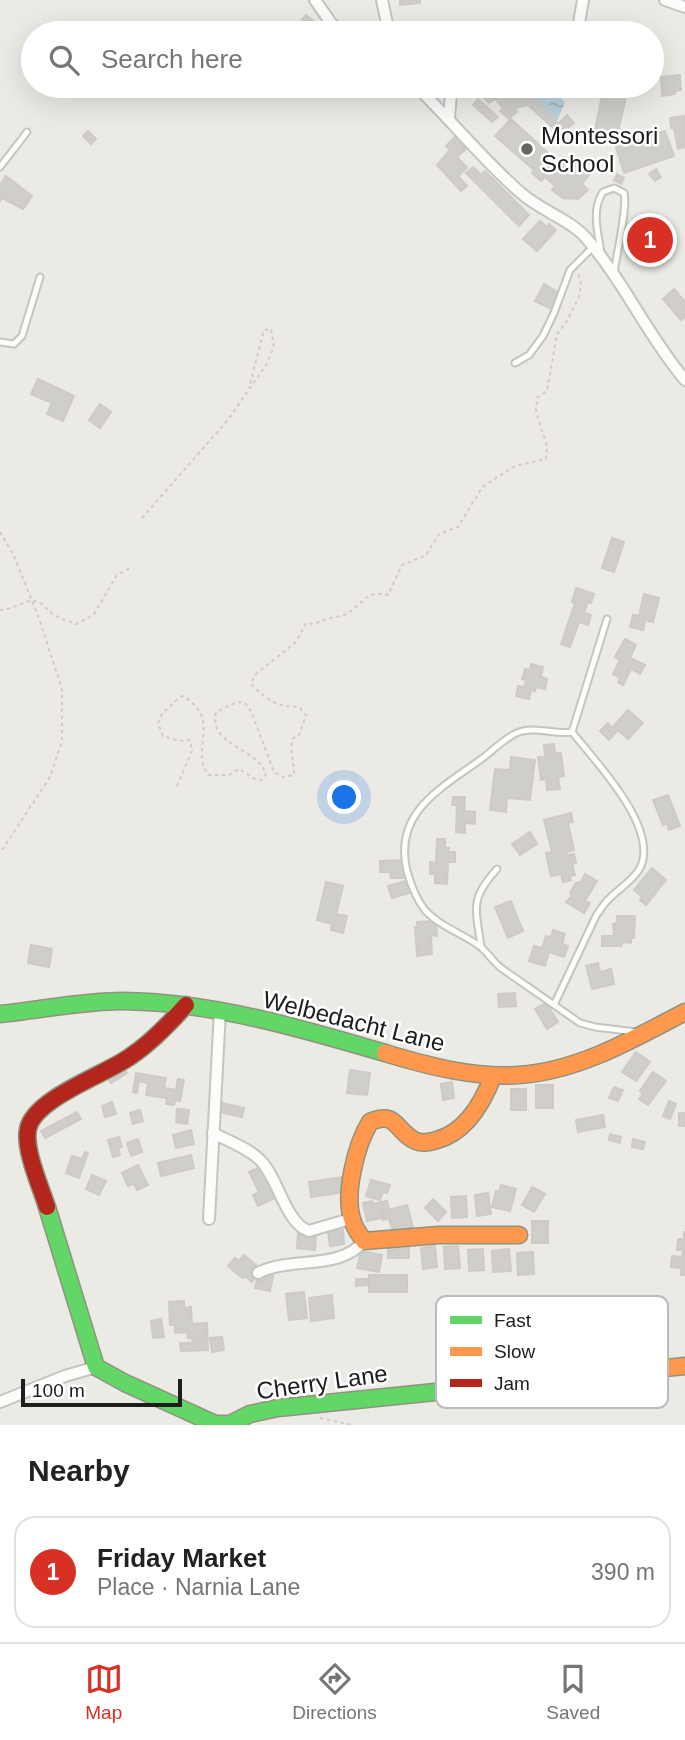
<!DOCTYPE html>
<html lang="en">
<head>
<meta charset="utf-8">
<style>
	body { margin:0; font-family:Helvetica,sans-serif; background:#f6f6f6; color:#222 }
	.scale { position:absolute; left:21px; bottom:18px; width:161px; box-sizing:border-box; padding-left:7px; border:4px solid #1d1d1d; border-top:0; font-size:19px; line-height:24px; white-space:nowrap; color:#1d1d1d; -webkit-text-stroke:5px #fff; paint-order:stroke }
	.you { position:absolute; left:345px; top:798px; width:24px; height:24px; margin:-18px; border:5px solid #fff; border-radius:50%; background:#1a73e8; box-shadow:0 0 0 10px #1a73e833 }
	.badge { display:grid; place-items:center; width:46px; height:46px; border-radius:50%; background:#d93025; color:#fff; font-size:23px; font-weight:700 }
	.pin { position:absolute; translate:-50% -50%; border:4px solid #fff; box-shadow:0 2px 7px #0006 }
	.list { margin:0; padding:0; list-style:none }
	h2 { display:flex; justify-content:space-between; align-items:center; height:91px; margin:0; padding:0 28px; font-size:30px }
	h2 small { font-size:23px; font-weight:400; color:#767676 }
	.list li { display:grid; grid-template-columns:46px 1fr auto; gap:21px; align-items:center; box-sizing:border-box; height:112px; margin:0 14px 14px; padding:0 14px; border:2px solid #e0e0e0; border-radius:21px }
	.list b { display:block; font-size:26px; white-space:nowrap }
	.list p { margin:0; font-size:23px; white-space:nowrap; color:#767676 }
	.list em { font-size:23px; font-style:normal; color:#767676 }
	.icon { flex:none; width:38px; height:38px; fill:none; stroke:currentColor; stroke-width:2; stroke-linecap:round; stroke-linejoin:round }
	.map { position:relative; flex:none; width:685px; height:1425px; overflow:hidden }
	.search { position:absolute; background:#fff; box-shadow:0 7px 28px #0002; left:21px; right:21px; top:21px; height:77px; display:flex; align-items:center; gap:18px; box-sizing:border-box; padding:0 24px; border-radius:38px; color:#767676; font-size:26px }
	.sheet { height:217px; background:#fff }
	nav { display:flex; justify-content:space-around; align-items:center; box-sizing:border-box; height:98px; border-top:2px solid #e0e0e0; background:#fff; font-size:19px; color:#767676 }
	nav a { display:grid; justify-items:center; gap:4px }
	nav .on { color:#d93025 }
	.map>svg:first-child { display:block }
	.water { fill:url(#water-ripples) }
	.building { fill:#d0cecb; stroke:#cecbc7; stroke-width:2 }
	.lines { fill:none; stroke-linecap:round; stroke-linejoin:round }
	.lane-casing { stroke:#c4c4c1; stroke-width:9 }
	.street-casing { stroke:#c4c4c1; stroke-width:14 }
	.fast-casing { stroke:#90947e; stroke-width:19 }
	.slow-casing { stroke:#90947e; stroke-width:19 }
	.jam-casing { stroke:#90947e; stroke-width:19 }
	.path { stroke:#d5c9c6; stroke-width:2; stroke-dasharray:3.5 3.5; stroke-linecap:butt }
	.lane { stroke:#fcfcfb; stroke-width:5 }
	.street { stroke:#fcfcfb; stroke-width:10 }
	.fast { stroke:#63d668; stroke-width:16 }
	.slow { stroke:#ff974d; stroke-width:16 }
	.jam { stroke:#b3261e; stroke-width:16 }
	.poi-dot { fill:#656563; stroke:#fff; stroke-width:2.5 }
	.labels { text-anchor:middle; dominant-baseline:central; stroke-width:5; stroke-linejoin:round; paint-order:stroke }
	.poi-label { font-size:24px; fill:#1d1d1d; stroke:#fff; text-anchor:start }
	.street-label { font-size:24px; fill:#1d1d1d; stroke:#fff }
	.key { fill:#fff; stroke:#bbb; stroke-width:2 }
	.key-label { font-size:19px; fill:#1d1d1d }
</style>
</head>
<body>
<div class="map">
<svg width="685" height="1425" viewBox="0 0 685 1425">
	<defs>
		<pattern id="water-ripples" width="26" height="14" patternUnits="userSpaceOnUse" patternTransform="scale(1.75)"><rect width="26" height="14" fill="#bad2dd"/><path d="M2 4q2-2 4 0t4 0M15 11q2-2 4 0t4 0" fill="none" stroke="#9fb4bd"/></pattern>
	</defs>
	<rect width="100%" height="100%" fill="#ebeae5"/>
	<polygon class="water" points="532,86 548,86 565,102 557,121 530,95"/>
	<g class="building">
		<polygon points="400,0 420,0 420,3 400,5"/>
		<polygon points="306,15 328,33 298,33 294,30"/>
		<polygon points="680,75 681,90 675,91 675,94 662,96 661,77"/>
		<polygon points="486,86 534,86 534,88 527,90 558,124 567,115 574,123 560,134 528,105 516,108 517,112 509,119 500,111 503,108 495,99 489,103 478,93"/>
		<polygon points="556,86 578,86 563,96"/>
		<polygon points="604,86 628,89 615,144 593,139"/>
		<polygon points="478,99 498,117 492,122 473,105"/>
		<polygon points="685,116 685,147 678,149 674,128 671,128 670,118"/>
		<polygon points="511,119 559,163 579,162 589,175 582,184 588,190 578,199 563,198 552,190 555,186 545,177 541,181 532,173 534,170 495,136"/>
		<polygon points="88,131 96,139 91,144 83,136"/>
		<polygon points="665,131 674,156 624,173 616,147"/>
		<polygon points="455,137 466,149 457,157 467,168 458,176 467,186 461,191 437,165 450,150 446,146"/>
		<polygon points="473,167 481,175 485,171 529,215 519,226 466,173"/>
		<polygon points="656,169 661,177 655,181 649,174"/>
		<polygon points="617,174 624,178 621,184 614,180"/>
		<polygon points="6,176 32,196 23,209 2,198 0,201 0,185"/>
		<polygon points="540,221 547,227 549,224 556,230 537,251 523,239"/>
		<polygon points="544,284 559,293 551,309 535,301"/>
		<polygon points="674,289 685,302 685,317 681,320 663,299"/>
		<polygon points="38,379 74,396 63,421 47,414 52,403 31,394"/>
		<polygon points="100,404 111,412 100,428 89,420"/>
		<polygon points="612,538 624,542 614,572 602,568"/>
		<polygon points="576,588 594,594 591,603 588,602 584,613 591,615 588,625 579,622 570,647 561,644 575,603 572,602"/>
		<polygon points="644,594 659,598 653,622 645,620 643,630 630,627 633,615 639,616"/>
		<polygon points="625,639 636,645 630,658 645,665 640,674 631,669 623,685 618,682 620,678 613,674 620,660 615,657"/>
		<polygon points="531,664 543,667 541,677 547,679 545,689 536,687 535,691 531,690 529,699 516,696 518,686 524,687 526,680 522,679 525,669 530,670"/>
		<polygon points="628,710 643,723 628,739 618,730 609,740 600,731 608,723 612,728"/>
		<polygon points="554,744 555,753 561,753 564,776 558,777 560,789 547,790 546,779 541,780 538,757 545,757 544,745"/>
		<polygon points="511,757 535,760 530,800 507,798 506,812 490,810 495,769 510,770"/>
		<polygon points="668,795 680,826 669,830 667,823 663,825 653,800"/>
		<polygon points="453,797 465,797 464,811 475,812 475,824 465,823 465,833 456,832 457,805 452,805"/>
		<polygon points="571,813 573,822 568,823 574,850 566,852 567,855 574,854 576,863 572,864 575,875 570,876 571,880 563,882 561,874 551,876 546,853 552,852 544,820"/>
		<polygon points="530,832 537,844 520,855 512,844"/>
		<polygon points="437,839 445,839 445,848 449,848 448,852 455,852 455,862 448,862 447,884 435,883 435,874 430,874 430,862 436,863"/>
		<polygon points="404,860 405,878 391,878 390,872 380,872 380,861"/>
		<polygon points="652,868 666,880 646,905 640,900 642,897 634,890"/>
		<polygon points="585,874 597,881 585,901 590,903 584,913 566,902 572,896 570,893 576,883 581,882"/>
		<polygon points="409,880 412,892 392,898 388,886"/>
		<polygon points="326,882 343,886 336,914 347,916 343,933 331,930 332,924 317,920"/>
		<polygon points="511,901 523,931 508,938 495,907"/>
		<polygon points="617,916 635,916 634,938 631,938 631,943 622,942 621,946 602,946 602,936 614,936 613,924 617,923"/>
		<polygon points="436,921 437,936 431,935 432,954 417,956 415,927 418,927 417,922"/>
		<polygon points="553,930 565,934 562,944 568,946 564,957 549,952 545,966 529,961 534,946 542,948 546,936 551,937"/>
		<polygon points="31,945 52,949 49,967 28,963"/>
		<polygon points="598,963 600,972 611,969 614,984 592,989 586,966"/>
		<polygon points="515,993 516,1006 499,1007 498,994"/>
		<polygon points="546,1003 558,1022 547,1029 535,1009"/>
		<polygon points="636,1052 650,1062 636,1081 622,1072"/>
		<polygon points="122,1066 127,1073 111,1083 107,1076"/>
		<polygon points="350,1070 370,1073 367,1095 347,1093"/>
		<polygon points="653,1072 666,1081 648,1105 639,1099 643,1094 640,1091"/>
		<polygon points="136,1073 166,1078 164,1088 176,1090 178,1079 184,1080 180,1101 175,1100 174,1105 166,1104 167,1098 146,1095 148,1083 139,1081 137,1093 133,1092"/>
		<polygon points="452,1082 454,1098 443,1100 441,1084"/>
		<rect x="536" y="1085" width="17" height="23"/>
		<polygon points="614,1087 623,1090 618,1101 609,1098"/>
		<rect x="511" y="1089" width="15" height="21"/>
		<polygon points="669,1101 676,1104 670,1119 663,1116"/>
		<polygon points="112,1102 116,1114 105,1117 102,1106"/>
		<polygon points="222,1103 244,1108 242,1117 220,1112"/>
		<polygon points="177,1109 189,1110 187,1124 176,1122"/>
		<polygon points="140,1110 143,1121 133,1124 130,1113"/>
		<polygon points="77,1112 81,1119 45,1138 41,1131"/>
		<rect x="679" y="1113" width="6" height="13"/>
		<polygon points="603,1115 605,1127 578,1132 576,1120"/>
		<polygon points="191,1130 194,1144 176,1148 173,1135"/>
		<polygon points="610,1134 621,1137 620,1143 609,1140"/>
		<polygon points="119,1137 122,1147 118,1148 120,1155 113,1157 108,1140"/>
		<polygon points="138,1139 142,1152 131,1156 127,1143"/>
		<polygon points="633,1139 645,1142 643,1149 632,1147"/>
		<polygon points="85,1152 88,1153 79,1178 66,1173 72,1156 82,1159"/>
		<polygon points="191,1155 194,1168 161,1176 158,1163"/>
		<polygon points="138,1165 148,1185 137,1190 134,1184 128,1186 122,1173"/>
		<polygon points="260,1167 275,1198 258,1206 253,1195 259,1192 249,1172"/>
		<polygon points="92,1175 106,1181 99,1195 86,1189"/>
		<polygon points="343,1177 344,1188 339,1193 311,1197 309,1182"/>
		<polygon points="371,1180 390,1185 387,1193 383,1192 380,1200 366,1196"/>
		<polygon points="501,1185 516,1189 510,1211 492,1207 496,1191 499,1192"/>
		<polygon points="532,1187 545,1194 534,1212 522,1205"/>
		<polygon points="488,1193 491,1214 477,1216 475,1195"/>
		<polygon points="466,1196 467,1217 452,1218 451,1197"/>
		<polygon points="433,1199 446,1212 438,1221 425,1208"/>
		<polygon points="372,1201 372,1204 387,1201 389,1209 380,1211 381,1218 367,1221 363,1203"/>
		<polygon points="407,1205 413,1227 393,1232 389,1218 383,1220 381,1212"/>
		<rect x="532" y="1221" width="16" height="22"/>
		<polygon points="343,1230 344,1244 330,1246 328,1232"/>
		<polygon points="684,1232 685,1232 685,1275 681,1275 681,1268 671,1267 672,1256 682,1257 683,1250 677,1250 678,1239 684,1239"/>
		<polygon points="298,1233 316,1234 315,1250 297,1248"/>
		<polygon points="388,1243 398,1243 398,1248 409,1248 409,1258 388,1258"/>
		<polygon points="435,1246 437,1267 423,1269 421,1248"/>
		<polygon points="458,1246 460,1268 445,1269 444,1247"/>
		<polygon points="483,1249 484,1270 469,1271 468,1250"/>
		<polygon points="509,1249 511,1271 493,1272 492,1251"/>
		<polygon points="361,1251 382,1255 379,1272 357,1268"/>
		<polygon points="533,1252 534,1274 518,1275 517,1253"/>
		<polygon points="244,1255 256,1265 251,1271 256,1276 252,1282 246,1277 242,1278 228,1266 235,1258 239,1261"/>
		<polygon points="265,1274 273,1276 270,1291 255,1288 257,1280 263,1281"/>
		<rect x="369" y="1275" width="38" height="17"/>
		<polygon points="356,1279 367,1279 367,1285 356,1286"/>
		<polygon points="304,1292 307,1318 289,1320 286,1294"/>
		<polygon points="332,1295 334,1318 311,1321 309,1298"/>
		<polygon points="184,1301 184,1308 191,1307 192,1324 207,1323 208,1350 181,1351 180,1343 193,1343 192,1338 188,1338 187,1332 175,1333 175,1325 170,1325 169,1302"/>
		<polygon points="161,1319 164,1337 153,1338 151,1321"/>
		<polygon points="222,1337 224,1350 212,1352 210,1338"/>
	</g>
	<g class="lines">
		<defs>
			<g id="lane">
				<polyline points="0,167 27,132"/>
				<path d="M 601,253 C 598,232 591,210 603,192 L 614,188 L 624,193 C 628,207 616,256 614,274"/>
				<polyline points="0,342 14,344 22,336 40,277"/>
				<polyline points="515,363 529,355 543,336 554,313 570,270 593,247"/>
				<polyline points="572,732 607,619"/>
				<path d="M 481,947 C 476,908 469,900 497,869"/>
				<path d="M 554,1005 L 596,916 C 601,908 606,901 613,895 C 622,887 634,879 640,868 C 660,828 595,761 572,732 C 555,735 536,726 519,732 C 505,737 493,751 480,760 C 440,789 393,813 407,871 C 411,885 416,899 425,910 C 439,926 461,933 478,945 C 487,951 492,961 501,968 C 527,986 554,1005 580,1023 L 595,1027 L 636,1032"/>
			</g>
			<g id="street">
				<polyline points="315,0 331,23 342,33"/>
				<polyline points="382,0 389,33"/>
				<polyline points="665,0 685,7"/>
				<polyline points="573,33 579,23 583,0"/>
				<path d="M 416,86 C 452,121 483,160 521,193 C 541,211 570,219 587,239 C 624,282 648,336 685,380"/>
				<polyline points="449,117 451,94 458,86"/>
				<path d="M 213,1133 C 228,1141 248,1148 260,1160 C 278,1177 285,1223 309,1231 L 350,1219"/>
				<polyline points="209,1219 220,1010"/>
				<path d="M 258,1273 C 290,1256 340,1271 364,1241"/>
				<polyline points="0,1402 65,1376 96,1367"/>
			</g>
			<g id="fast">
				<path d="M 0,1014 C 40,1010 82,1001 123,1001 C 212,1002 300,1028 385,1053"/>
				<polyline points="47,1207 96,1367 125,1383 215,1424 230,1424 250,1414 278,1408 494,1386"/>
			</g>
			<g id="slow">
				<path d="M 385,1053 C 428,1066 474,1078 519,1075 C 579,1071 633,1039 685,1012"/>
				<path d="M 493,1076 C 483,1102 466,1132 437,1140 C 430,1142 423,1144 416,1141 C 395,1132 398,1110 370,1122 C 356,1145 343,1196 353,1222 C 355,1229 360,1235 364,1241 L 439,1235 L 519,1235"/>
				<polyline points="494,1386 685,1366"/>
			</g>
			<path id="jam" d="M 47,1207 C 40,1185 24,1150 28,1129 C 34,1098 107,1074 131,1056 C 152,1042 169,1024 186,1005"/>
		</defs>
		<use href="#lane" class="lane-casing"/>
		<use href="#street" class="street-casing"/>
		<use href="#fast" class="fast-casing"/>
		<use href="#slow" class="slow-casing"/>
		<use href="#jam" class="jam-casing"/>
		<g class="path">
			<polyline points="142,518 227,421 266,365 274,347 271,329 264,330 249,388"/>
			<polyline points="0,532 14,556 40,621 62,689 62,741 50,777 0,853"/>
			<polyline points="0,610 5,610 32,600 42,604 52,614 64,620 77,624 94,614 117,575 132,567"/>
			<path d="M 177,786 L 192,751 L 190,740 L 179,741 L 163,736 L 158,723 L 163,712 C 171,708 174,700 183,696 C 213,715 201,730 202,758 C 202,764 205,770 208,775 L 229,775 L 239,769 L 255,779 L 262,780 L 266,774 C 257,747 208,746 216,712 L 237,702 L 245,703 L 251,711 L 274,772 L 283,777 L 294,775 C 294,762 290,752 292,739 L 299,735 L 306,715 L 299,707 C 275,706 270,702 253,686 L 251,683 L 256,674 L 296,642 L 306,623 C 315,625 319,622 327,619 C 333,617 339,617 344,615 C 363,606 364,589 388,595 L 402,565 L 426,555 L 439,534 L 458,527 L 481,489 L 488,483 L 515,466 L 546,459 L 547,446 L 536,412 L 537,398 L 547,391 L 557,334 L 567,321 L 579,297 L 581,282 L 578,274"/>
			<polyline points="320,1418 353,1425"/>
		</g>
		<use href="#lane" class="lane"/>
		<use href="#street" class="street"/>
		<use href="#fast" class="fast"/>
		<use href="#slow" class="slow"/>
		<use href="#jam" class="jam"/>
	</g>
	<circle class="poi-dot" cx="527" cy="149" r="7"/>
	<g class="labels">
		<g class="poi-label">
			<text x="541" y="135">Montessori<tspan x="541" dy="28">School</tspan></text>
		</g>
		<g class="street-label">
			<text transform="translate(354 1021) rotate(14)">Welbedacht Lane</text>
			<text transform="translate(322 1382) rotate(-8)">Cherry Lane</text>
		</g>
	</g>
	<rect x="436" y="1296" width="232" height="112" rx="10" class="key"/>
	<rect x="450" y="1316" width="32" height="8" fill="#63d668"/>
	<rect x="450" y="1347" width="32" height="9" fill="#ff974d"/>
	<rect x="450" y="1379" width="32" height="8" fill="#b3261e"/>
	<g class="key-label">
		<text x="494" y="1327">Fast</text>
		<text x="494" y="1358">Slow</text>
		<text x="494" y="1390">Jam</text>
	</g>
</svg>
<div class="scale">100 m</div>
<div class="you"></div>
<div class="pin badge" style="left:650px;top:240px">1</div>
<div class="search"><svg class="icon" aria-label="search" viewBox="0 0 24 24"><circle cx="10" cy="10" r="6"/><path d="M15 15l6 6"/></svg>Search here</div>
</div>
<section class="sheet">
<h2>Nearby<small></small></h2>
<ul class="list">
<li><span class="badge">1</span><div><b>Friday Market</b><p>Place · Narnia Lane</p></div><em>390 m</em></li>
</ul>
</section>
<nav>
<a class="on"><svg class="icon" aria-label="map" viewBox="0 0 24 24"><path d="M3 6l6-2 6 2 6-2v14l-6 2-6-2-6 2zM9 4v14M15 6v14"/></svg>Map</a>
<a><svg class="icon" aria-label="directions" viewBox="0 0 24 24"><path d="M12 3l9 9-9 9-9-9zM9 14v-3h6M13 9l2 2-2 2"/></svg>Directions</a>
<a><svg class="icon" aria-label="saved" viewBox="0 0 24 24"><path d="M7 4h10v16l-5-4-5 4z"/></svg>Saved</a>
</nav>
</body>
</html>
